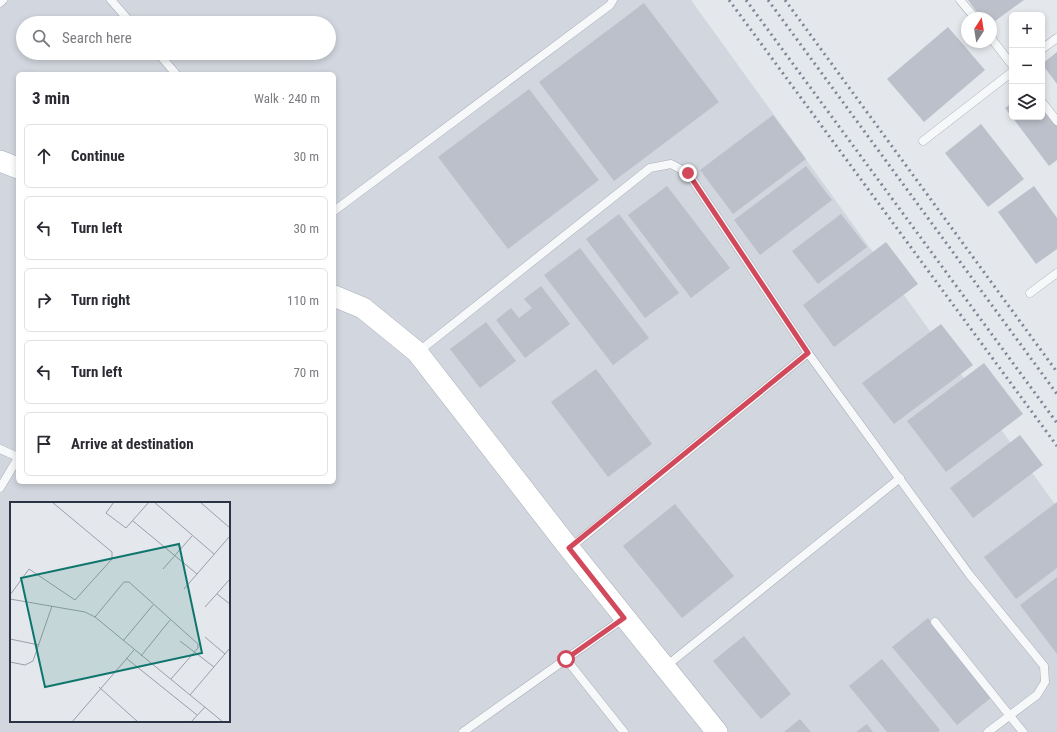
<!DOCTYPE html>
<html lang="en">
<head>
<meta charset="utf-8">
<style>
	body { margin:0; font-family:"Roboto Condensed",sans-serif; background:#f7f7f7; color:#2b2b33 }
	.controls { position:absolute; right:12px; top:12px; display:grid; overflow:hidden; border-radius:6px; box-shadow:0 2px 6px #0003 }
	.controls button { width:36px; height:36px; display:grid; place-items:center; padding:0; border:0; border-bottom:1px solid #e1e1e2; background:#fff; color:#2b2b33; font:20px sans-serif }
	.compass { position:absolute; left:961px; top:12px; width:36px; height:36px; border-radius:50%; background:#fff; box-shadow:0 2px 6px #0003; rotate:12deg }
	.stop { position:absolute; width:12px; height:12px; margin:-9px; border:3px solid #d1495b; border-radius:50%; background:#fff }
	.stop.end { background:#d1495b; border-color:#fff; box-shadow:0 1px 4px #0008 }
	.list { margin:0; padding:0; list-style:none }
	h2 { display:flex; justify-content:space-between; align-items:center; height:52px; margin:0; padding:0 16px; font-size:17px }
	h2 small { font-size:13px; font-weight:400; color:#7c7c81 }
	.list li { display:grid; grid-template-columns:26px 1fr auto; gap:12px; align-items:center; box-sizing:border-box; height:64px; margin:0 8px 8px; padding:0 8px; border:1px solid #e1e1e2; border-radius:6px }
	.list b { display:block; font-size:15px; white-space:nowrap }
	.list em { font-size:13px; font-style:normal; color:#7c7c81 }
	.icon { flex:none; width:22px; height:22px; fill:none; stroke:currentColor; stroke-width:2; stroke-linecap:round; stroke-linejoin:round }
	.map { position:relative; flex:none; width:1057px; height:732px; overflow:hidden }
	.search { position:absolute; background:#fff; box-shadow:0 2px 6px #0003; left:16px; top:16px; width:320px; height:44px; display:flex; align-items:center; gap:10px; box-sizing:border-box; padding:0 14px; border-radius:22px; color:#7c7c81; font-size:15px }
	.panel { position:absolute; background:#fff; box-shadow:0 2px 6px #0003; left:16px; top:72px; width:320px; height:412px; border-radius:6px }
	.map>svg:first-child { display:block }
	.built { fill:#d2d6de; fill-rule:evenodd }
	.building { fill:#bbc0ca }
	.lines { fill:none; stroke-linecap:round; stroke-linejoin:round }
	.lane-casing { stroke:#a9aeb7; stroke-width:9 }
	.secondary-casing { stroke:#a9aeb7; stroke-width:22 }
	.lane { stroke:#f7f8fa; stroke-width:8 }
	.secondary { stroke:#fff; stroke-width:21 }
	.rail { stroke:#7d8696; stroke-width:3; stroke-dasharray:2 4; stroke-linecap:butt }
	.route { stroke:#d1495b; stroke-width:5 }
	.inset-road { fill:none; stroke:#9a9fa9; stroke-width:1 }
	.view { fill:#0f766e; fill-opacity:0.15; stroke:#0f766e; stroke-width:2 }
	.inset-edge { fill:none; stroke:#2b3445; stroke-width:2 }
</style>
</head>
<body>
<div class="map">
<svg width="1057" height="732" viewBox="0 0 1057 732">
	<rect width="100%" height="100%" fill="#e4e7ec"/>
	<path class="built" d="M 0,0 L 691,0 L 1057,507 L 1057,732 L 0,732 ZM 23,23 L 329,23 L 329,53 L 23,53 ZM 18,74 L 334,74 L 334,482 L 18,482 ZM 11,503 L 229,503 L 229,721 L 11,721 Z"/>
	<g class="building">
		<polygon points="968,0 1024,0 991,24 991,18 981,18"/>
		<polygon points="644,3 719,102 614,181 539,82"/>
		<polygon points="948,27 985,70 924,122 887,79"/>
		<polygon points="1057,52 1057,84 1042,64"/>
		<polygon points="529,89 599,180 508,249 438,157"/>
		<polygon points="1012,103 1012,117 1005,108"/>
		<polygon points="1042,106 1057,126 1057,160 1049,166 1012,117 1042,117"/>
		<polygon points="773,115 806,159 733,214 700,170"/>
		<polygon points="981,124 1024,179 988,207 945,153"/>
		<polygon points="806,166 832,200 760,255 734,220"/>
		<polygon points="667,186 730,268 691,298 628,215"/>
		<polygon points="1034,186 1057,218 1057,249 1036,264 998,212"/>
		<polygon points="619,214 679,293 645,318 586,239"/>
		<polygon points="841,214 867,247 818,284 792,251"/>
		<polygon points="886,242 918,284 834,347 803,305"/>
		<polygon points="580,248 649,338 613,365 544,275"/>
		<polygon points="541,286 570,324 525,358 496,320 511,308 519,318 532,308 524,299"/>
		<polygon points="486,322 516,361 480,388 450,349"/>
		<polygon points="941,324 973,365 894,424 862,383"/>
		<polygon points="984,363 1023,414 946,472 907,421"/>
		<polygon points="596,369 652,444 608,477 551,402"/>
		<polygon points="1020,435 1043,465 973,518 950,488"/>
		<polygon points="1057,502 1057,568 1016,599 984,557"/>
		<polygon points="675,504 734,576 682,618 623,546"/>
		<polygon points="1057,577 1057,654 1020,605"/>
		<polygon points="928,618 992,697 957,725 892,647"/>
		<polygon points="744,636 791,694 761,719 713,661"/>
		<polygon points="882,659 940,730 938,732 887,732 849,686"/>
		<polygon points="800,719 811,732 784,732"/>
		<polygon points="867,724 873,732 856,732"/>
	</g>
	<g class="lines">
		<defs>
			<g id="lane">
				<polyline points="111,0 131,23"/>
				<polyline points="960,0 975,18"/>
				<polyline points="0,3 3,0"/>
				<polyline points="991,38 1012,65"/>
				<polyline points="1042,49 1057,38"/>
				<polyline points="158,53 176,74"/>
				<polyline points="1042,102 1057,121"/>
				<polyline points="923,141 1012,72"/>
				<polyline points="334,211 610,5 613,0"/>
				<polyline points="1030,293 1057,273"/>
				<polyline points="418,352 650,168 671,164 688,173 808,353 969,574 1044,666 1045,682 1037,695 988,732"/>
				<polyline points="0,449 18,457"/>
				<polyline points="0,488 18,458"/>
				<polyline points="570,548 808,353"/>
				<polyline points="935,622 1010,716 1023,732"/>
				<polyline points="566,659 624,732"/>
				<polyline points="665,667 900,478"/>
				<polyline points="463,732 624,618"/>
			</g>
			<g id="secondary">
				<polyline points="0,161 18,168"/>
				<polyline points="334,296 363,308 417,352 569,548 717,732"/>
			</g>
		</defs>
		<use href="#lane" class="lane-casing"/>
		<use href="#secondary" class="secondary-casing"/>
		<use href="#lane" class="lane"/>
		<use href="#secondary" class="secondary"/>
		<g class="rail">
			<polyline points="729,0 1057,446"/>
			<polyline points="746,0 1057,423"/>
			<polyline points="768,0 1057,394"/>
			<polyline points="785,0 1057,372"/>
		</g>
	</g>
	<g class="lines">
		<polyline class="route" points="566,659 624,618 569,548 808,353 688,173"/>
	</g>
	<g transform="translate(10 502)">
		<rect width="220" height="220" fill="#e4e7ec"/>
		<path class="inset-road" d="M 104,0 L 96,11 L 116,26 L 139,0M 144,0 L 204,52M 190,0 L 220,26M 123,19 L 187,72M 153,67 L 182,34M 174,87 L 220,34M 207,92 L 220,102M 0,93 L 19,67 L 65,98 L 102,57 L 102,50 L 42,0M 0,97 L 75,110 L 85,115 L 213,220M 195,105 L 220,77M 85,115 L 114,80 L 119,80 L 188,142 L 188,146 L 161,177M 195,135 L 215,152M 0,137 L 29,143M 113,139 L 143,103M 170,139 L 204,165M 131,154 L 160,118M 116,156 L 187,213M 0,160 L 15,163 L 23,159 L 42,104M 89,185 L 128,220M 180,193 L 220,146M 62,220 L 124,148M 181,220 L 195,205"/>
		<path class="view" d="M 169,42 L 192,151 L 35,185 L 11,76 Z"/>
		<rect width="220" height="220" class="inset-edge"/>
	</g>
</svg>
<div class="controls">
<button>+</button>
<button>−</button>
<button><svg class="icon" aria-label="layers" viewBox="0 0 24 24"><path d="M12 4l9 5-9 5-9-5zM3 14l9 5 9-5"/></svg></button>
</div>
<svg class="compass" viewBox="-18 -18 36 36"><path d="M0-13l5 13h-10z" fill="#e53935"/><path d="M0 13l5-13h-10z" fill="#7c7c81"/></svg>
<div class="stop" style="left:566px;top:659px"></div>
<div class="stop end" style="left:688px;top:173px"></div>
<div class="search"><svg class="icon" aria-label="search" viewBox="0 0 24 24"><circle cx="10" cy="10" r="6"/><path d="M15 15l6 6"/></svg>Search here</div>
<section class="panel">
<h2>3 min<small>Walk · 240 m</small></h2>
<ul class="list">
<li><svg class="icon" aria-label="ahead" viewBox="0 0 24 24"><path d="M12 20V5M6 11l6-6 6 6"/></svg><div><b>Continue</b></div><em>30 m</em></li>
<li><svg class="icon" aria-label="left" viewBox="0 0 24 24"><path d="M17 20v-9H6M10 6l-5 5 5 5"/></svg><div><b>Turn left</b></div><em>30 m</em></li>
<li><svg class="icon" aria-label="right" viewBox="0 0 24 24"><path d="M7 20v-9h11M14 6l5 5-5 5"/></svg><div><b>Turn right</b></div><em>110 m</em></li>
<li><svg class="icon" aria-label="left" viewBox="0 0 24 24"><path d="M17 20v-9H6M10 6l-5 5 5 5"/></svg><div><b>Turn left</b></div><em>70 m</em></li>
<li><svg class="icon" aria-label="arrive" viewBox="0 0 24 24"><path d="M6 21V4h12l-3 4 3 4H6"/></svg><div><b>Arrive at destination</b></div></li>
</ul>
</section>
</div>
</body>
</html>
